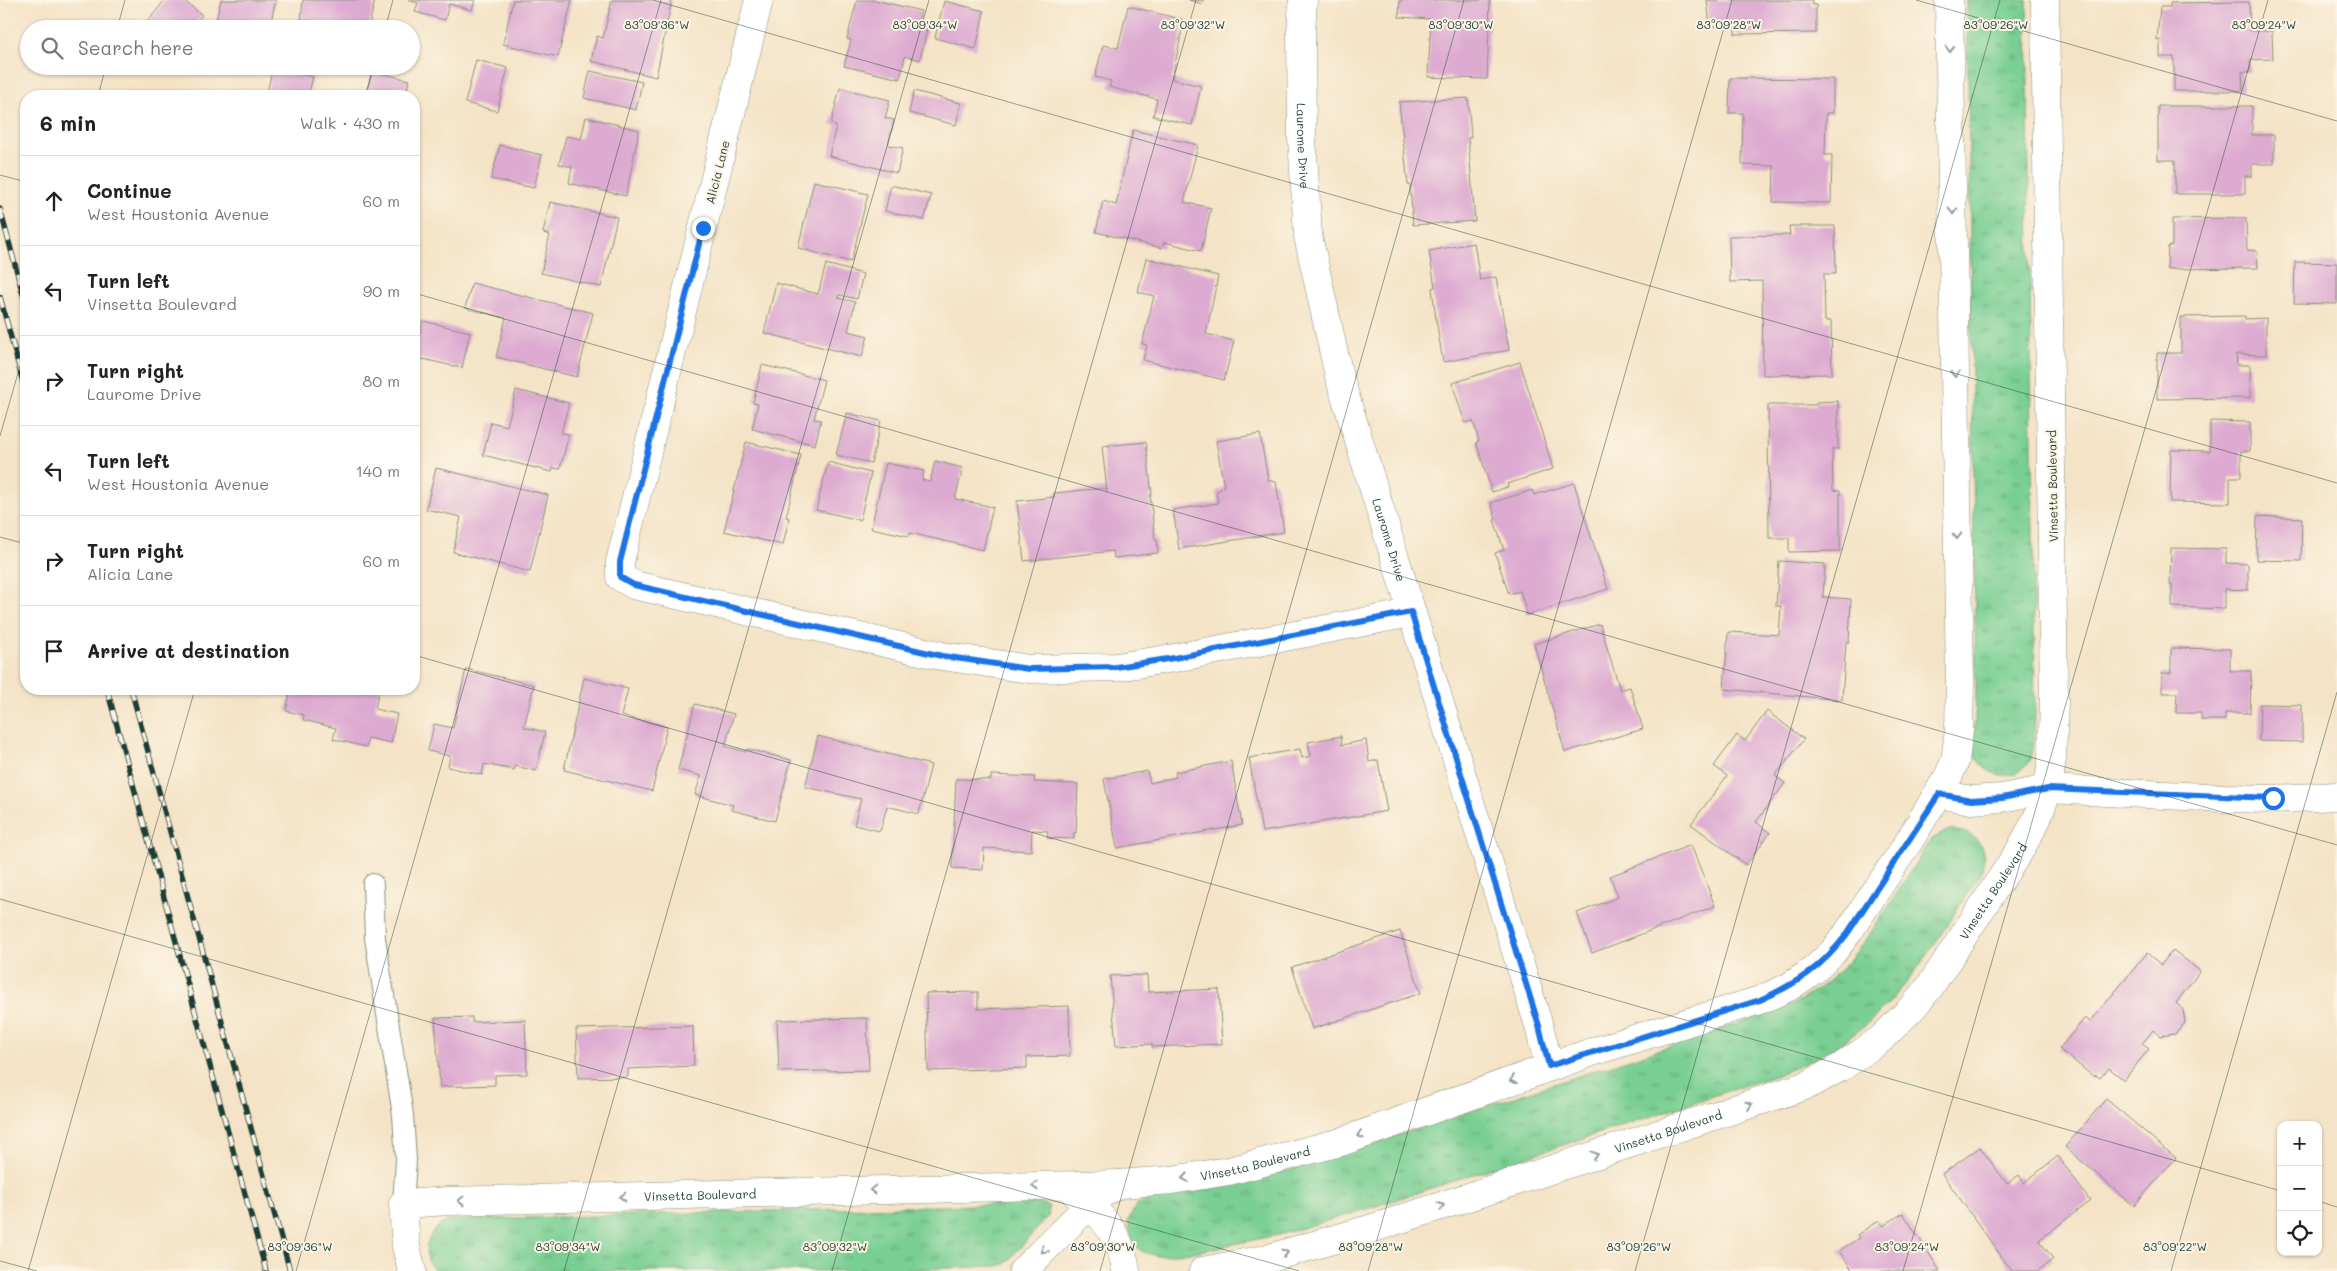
<!DOCTYPE html>
<html lang="en">
<head>
<meta charset="utf-8">
<style>
	body { margin:0; font-family:Mali,sans-serif; background:#f6f6f6; color:#222 }
	.controls { position:absolute; right:15px; bottom:15px; display:grid; overflow:hidden; border-radius:10px; box-shadow:0 1px 4px #0004 }
	.controls button { width:45px; height:45px; display:grid; place-items:center; padding:0; border:0; border-bottom:1px solid #e0e0e0; background:#fff; color:#222; font:25px sans-serif }
	.stop { position:absolute; width:15px; height:15px; margin:-11px; border:4px solid #1a73e8; border-radius:50%; background:#fff }
	.stop.end { background:#1a73e8; border-color:#fff; box-shadow:0 1px 5px #0008 }
	.list { margin:0; padding:0; list-style:none }
	h2 { display:flex; justify-content:space-between; align-items:center; height:65px; margin:0; padding:0 20px; font-size:21px }
	h2 small { font-size:16px; font-weight:400; color:#767676 }
	.list li { display:grid; grid-template-columns:32px 1fr auto; gap:15px; align-items:center; box-sizing:border-box; height:90px; padding:0 20px; border-top:1px solid #e0e0e0 }
	.list b { display:block; font-size:19px; white-space:nowrap }
	.list p { margin:0; font-size:16px; white-space:nowrap; color:#767676 }
	.list em { font-size:16px; font-style:normal; color:#767676 }
	.icon { flex:none; width:28px; height:28px; fill:none; stroke:currentColor; stroke-width:2; stroke-linecap:round; stroke-linejoin:round }
	.map { position:relative; flex:none; width:2337px; height:1271px; overflow:hidden }
	.search { position:absolute; background:#fff; box-shadow:0 1px 4px #0004; left:20px; top:20px; width:400px; height:55px; display:flex; align-items:center; gap:12px; box-sizing:border-box; padding:0 18px; border-radius:28px; color:#767676; font-size:19px }
	.panel { position:absolute; background:#fff; box-shadow:0 1px 4px #0004; left:20px; top:90px; width:400px; height:605px; border-radius:20px }
	.map>svg:first-child { display:block }
	.grass { fill:url(#grass-tufts); stroke:#4c8664 }
	.building { fill:#ddabd1 }
	.lines { fill:none; stroke-linecap:round; stroke-linejoin:round }
	.service-casing { stroke:#8a907d; stroke-width:22 }
	.minor-casing { stroke:#8a907d; stroke-width:29 }
	.service { stroke:#fff; stroke-width:20 }
	.minor { stroke:#fff; stroke-width:28 }
	.rail-casing { stroke:#1f3d34; stroke-width:5.5 }
	.rail { stroke:#fcf5e5; stroke-width:4; stroke-dasharray:11; stroke-linecap:butt }
	.oneway { stroke:#8f9e9a }
	.route { stroke:#1a73e8; stroke-width:6 }
	.ticks { fill:none; stroke:#1f3d34; stroke-width:1; stroke-opacity:0.45 }
	.labels { text-anchor:middle; dominant-baseline:central; stroke-width:4; stroke-linejoin:round; paint-order:stroke }
	.street-label { font-size:12px; fill:#1f3d34; stroke:#fcf5e5 }
	.ticks-label { font-size:12px; text-anchor:middle; fill:#1f3d34; stroke:#fcf5e5; stroke-width:4; stroke-linejoin:round; paint-order:stroke }
</style>
</head>
<body>
<div class="map">
<svg width="2337" height="1271" viewBox="0 0 2337 1271">
	<defs>
		<pattern id="grass-tufts" width="24" height="20" patternUnits="userSpaceOnUse" patternTransform="scale(1.25)"><rect width="24" height="20" fill="#79cf93"/><path d="M3 7l-1-3M5 7V3M7 7l1-3M15 17l-1-3M17 17v-4M19 17l1-3" fill="none" stroke="#63a979"/></pattern>
	</defs>
	<rect width="100%" height="100%" fill="#fcf5e5"/>
	<filter id="ink" filterUnits="userSpaceOnUse"><feTurbulence type="fractalNoise" baseFrequency=".02" numOctaves="2"/><feDisplacementMap in="SourceGraphic" scale="10" xChannelSelector="R" yChannelSelector="G"/><feConvolveMatrix kernelMatrix="1 2 1 2 8 2 1 2 1" color-interpolation-filters="sRGB"/></filter>
	<filter id="wash" filterUnits="userSpaceOnUse"><feTurbulence type="fractalNoise" baseFrequency=".0096" numOctaves="4" result="noise"/><feDisplacementMap in="SourceGraphic" scale="20" xChannelSelector="R" yChannelSelector="G"/><feGaussianBlur stdDeviation="1.12" result="paint"/><feColorMatrix in="noise" values="0 0 0 0 0 0 0 0 0 0 0 0 0 0 0 0 0 1.4 0 .05"/><feComposite in="paint" operator="in"/></filter>
	<g filter="url(#wash)">
		<rect width="100%" height="100%" fill="#f4e3c6"/>
		<g class="grass">
			<path d="M 1967,0 L 2027,0 L 2035,716 C 2034,730 2036,747 2030,759 C 2017,787 1976,776 1974,747 L 1976,694 Z"/>
			<path d="M 1949,830 C 1977,830 1992,850 1979,876 C 1949,920 1919,974 1881,1011 C 1850,1042 1812,1062 1771,1077 L 1361,1211 L 1278,1235 L 1200,1251 L 1157,1256 L 1141,1251 L 1132,1241 L 1128,1221 L 1136,1205 L 1142,1201 L 1236,1184 L 1295,1169 L 1788,1007 C 1808,996 1828,984 1844,966 C 1875,933 1902,883 1927,845 L 1932,839 Z"/>
			<path d="M 1040,1203 L 1049,1207 L 1048,1217 L 1005,1264 L 996,1266 L 884,1271 L 435,1271 C 417,1252 429,1227 451,1220 Z"/>
		</g>
		<g id="blocks">
			<g class="building">
				<polygon points="165,0 183,0 202,15 192,29 147,29 144,26"/>
				<polygon points="221,0 276,0 269,29 233,29 215,25"/>
				<polygon points="303,0 375,0 368,29 317,29 318,23 301,19"/>
				<polygon points="408,0 475,0 472,10 449,4 445,20 415,12 418,3"/>
				<polygon points="513,0 572,0 558,57 503,44"/>
				<polygon points="612,0 672,0 656,77 591,61 597,36 603,38"/>
				<polygon points="857,0 875,0 921,11 917,27 927,29 920,60 905,56 900,79 844,66 851,40 847,39"/>
				<polygon points="1189,0 1203,0 1202,4"/>
				<polygon points="1400,0 1490,0 1487,79 1428,77 1431,19 1399,17"/>
				<polygon points="1707,0 1812,0 1812,5 1816,5 1816,33 1735,34 1735,27 1710,26"/>
				<polygon points="944,1 984,11 976,49 935,38"/>
				<polygon points="2249,2 2250,31 2272,31 2273,59 2250,60 2250,72 2242,72 2243,91 2174,91 2174,57 2160,57 2160,40 2157,40 2160,7 2170,7 2170,3"/>
				<polygon points="1128,6 1184,20 1172,79 1201,86 1192,125 1153,116 1157,99 1109,87 1111,81 1095,77 1103,45 1118,48"/>
				<polygon points="476,60 508,68 497,111 465,103"/>
				<polygon points="273,67 313,77 308,96 266,96"/>
				<polygon points="372,71 409,80 406,96 366,96"/>
				<polygon points="590,71 642,82 636,110 584,98"/>
				<polygon points="1730,78 1833,79 1833,113 1826,113 1825,155 1832,155 1831,203 1773,202 1774,166 1742,165 1743,113 1729,113"/>
				<polygon points="840,88 890,100 885,118 894,120 888,145 903,148 897,173 829,156 836,126 831,124"/>
				<polygon points="914,91 961,103 956,125 909,113"/>
				<polygon points="1468,98 1471,137 1468,138 1475,221 1413,225 1410,185 1408,185 1399,102"/>
				<polygon points="2158,106 2252,106 2252,135 2274,135 2274,164 2252,164 2252,176 2245,176 2245,194 2175,194 2175,160 2158,160"/>
				<polygon points="586,117 639,130 626,196 569,183 572,167 559,164 566,136 581,139"/>
				<polygon points="1133,130 1198,145 1184,202 1211,208 1201,251 1164,242 1162,248 1096,232 1103,201 1116,205"/>
				<polygon points="500,145 542,155 534,188 491,179"/>
				<polygon points="814,181 868,194 851,262 798,248"/>
				<polygon points="891,185 931,195 924,220 885,211"/>
				<polygon points="550,202 617,217 601,287 541,273 550,235 543,233"/>
				<polygon points="2246,218 2247,250 2257,251 2258,268 2167,269 2168,246 2172,246 2172,219"/>
				<polygon points="1789,226 1835,226 1836,274 1824,274 1825,321 1831,321 1832,374 1763,375 1762,281 1730,282 1729,236 1790,235"/>
				<polygon points="1474,243 1480,280 1496,277 1509,350 1443,362 1436,319 1432,288 1435,287 1429,251"/>
				<polygon points="1146,258 1218,276 1206,334 1234,341 1224,380 1143,360 1147,345 1142,344 1154,296 1138,292"/>
				<polygon points="2295,262 2337,263 2337,304 2294,303"/>
				<polygon points="826,264 863,274 857,299 839,295 838,298 855,302 848,331 868,336 862,357 764,333 776,283 818,294"/>
				<polygon points="472,283 593,313 577,377 496,357 506,318 465,308"/>
				<polygon points="2245,316 2245,319 2266,318 2266,355 2236,354 2237,365 2250,365 2250,398 2157,399 2157,353 2181,353 2181,317"/>
				<polygon points="423,321 470,332 462,368 414,357"/>
				<polygon points="1520,362 1553,469 1507,484 1508,487 1492,492 1476,442 1479,441 1473,421 1465,423 1452,383"/>
				<polygon points="762,365 824,380 814,419 821,420 815,445 752,429 758,404 753,403"/>
				<polygon points="516,390 569,403 561,433 569,434 560,469 553,468 552,472 483,455 491,422 507,426"/>
				<polygon points="1838,401 1838,449 1832,449 1833,490 1840,491 1840,551 1789,552 1789,538 1769,538 1768,405 1816,405 1816,402"/>
				<polygon points="847,413 881,421 871,463 836,455"/>
				<polygon points="2210,421 2250,422 2250,451 2241,451 2241,477 2230,477 2230,503 2170,502 2171,450 2210,451"/>
				<polygon points="1260,434 1268,480 1276,482 1284,532 1179,549 1173,510 1218,503 1216,492 1224,487 1216,441"/>
				<polygon points="746,442 801,455 786,517 789,518 783,545 724,531"/>
				<polygon points="1146,442 1152,495 1150,495 1155,540 1157,540 1158,553 1114,558 1113,551 1024,561 1017,501 1054,497 1054,493 1105,488 1107,491 1102,446"/>
				<polygon points="935,461 963,468 955,499 993,507 983,550 910,533 909,536 871,528 886,463 924,471 922,480 930,482"/>
				<polygon points="828,462 871,473 860,520 816,510"/>
				<polygon points="436,468 548,495 530,572 453,552 461,517 426,509"/>
				<polygon points="1574,483 1608,589 1527,615 1520,591 1509,594 1495,553 1504,550 1494,520 1496,519 1491,503 1532,490 1534,495"/>
				<polygon points="2257,516 2302,518 2301,561 2256,560"/>
				<polygon points="2171,548 2226,549 2226,563 2248,564 2248,590 2225,589 2225,609 2172,607 2172,584 2170,584"/>
				<polygon points="1779,561 1825,564 1823,597 1851,599 1849,642 1846,642 1842,700 1724,689 1728,632 1779,635 1781,606 1776,606"/>
				<polygon points="1600,624 1620,690 1630,687 1643,729 1565,752 1534,644"/>
				<polygon points="2171,648 2230,649 2230,671 2251,671 2250,713 2225,713 2225,720 2201,720 2201,713 2176,713 2177,693 2162,693 2162,673 2171,673"/>
				<polygon points="466,669 534,685 524,727 545,732 536,771 515,766 514,770 484,764 482,775 448,767 450,756 428,751 434,724 453,728"/>
				<polygon points="584,678 628,689 621,716 667,727 652,791 564,770"/>
				<polygon points="291,689 379,689 375,709 397,714 391,743 368,738 366,747 333,739 336,728 303,720 304,715 286,711"/>
				<polygon points="695,704 734,714 725,746 746,752 747,749 791,760 775,821 731,810 733,805 695,795 701,776 678,770"/>
				<polygon points="2260,704 2302,705 2302,742 2259,741"/>
				<polygon points="1767,711 1804,739 1775,776 1785,783 1756,822 1770,833 1746,865 1691,824 1727,776 1714,766 1737,735 1745,741"/>
				<polygon points="818,736 931,765 919,814 887,806 880,831 854,825 861,799 805,787"/>
				<polygon points="1341,736 1342,745 1366,740 1369,762 1378,760 1387,811 1262,832 1249,758 1300,749 1302,758 1311,756 1308,742"/>
				<polygon points="1231,761 1242,825 1117,848 1104,779 1147,771 1150,783 1176,777 1175,772"/>
				<polygon points="991,775 1035,777 1034,782 1078,784 1076,833 1074,832 1074,839 1047,838 1048,831 1032,830 1031,851 984,848 983,870 952,868 956,779 991,780"/>
				<polygon points="1691,845 1715,906 1592,953 1577,913 1618,897 1610,876"/>
				<polygon points="1400,931 1421,993 1312,1029 1292,967"/>
				<polygon points="2173,950 2200,971 2176,1003 2183,1009 2185,1023 2175,1034 2160,1036 2153,1030 2142,1044 2149,1049 2124,1080 2109,1068 2100,1078 2096,1075 2094,1077 2059,1049 2085,1018 2090,1022 2147,953 2161,965"/>
				<polygon points="1147,975 1148,992 1219,989 1222,1044 1152,1047 1152,1044 1116,1046 1110,976"/>
				<polygon points="978,992 978,1009 1069,1006 1070,1056 1027,1057 1027,1068 928,1071 926,993"/>
				<polygon points="472,1017 472,1022 525,1020 527,1074 495,1075 495,1085 440,1087 435,1018"/>
				<polygon points="867,1018 869,1070 779,1072 777,1020"/>
				<polygon points="693,1026 694,1066 628,1069 628,1077 578,1078 576,1029"/>
				<polygon points="2106,1099 2176,1158 2134,1206 2065,1147"/>
				<polygon points="1980,1147 2007,1184 2019,1175 2024,1183 2058,1156 2090,1201 2039,1240 2053,1259 2038,1271 2012,1271 1942,1174"/>
				<polygon points="1903,1213 1940,1271 1853,1271 1839,1251 1859,1238 1857,1235 1879,1220 1883,1226"/>
			</g>
		</g>
	</g>
	<g filter="url(#ink)">
		<use href="#blocks" fill-opacity="0" stroke="#8a907d" stroke-width="1"/>
		<g class="lines">
			<defs>
				<polyline id="service" points="373,884 375,938 403,1115 406,1160 403,1204"/>
				<g id="minor">
					<polyline points="759,0 620,562 620,577 634,585 942,656 1029,669 1117,667 1174,658 1411,613"/>
					<path id="s1" d="M 1303,0 L 1301,32 L 1302,137 L 1308,236 L 1339,376 L 1539,1026 L 1549,1066"/>
					<polyline points="1939,794 1971,800 2002,798 2048,789 2223,798 2273,799 2337,796"/>
					<path d="M 1076,1194 C 1101,1213 1123,1238 1126,1271"/>
					<path id="s2" d="M 412,1271 L 406,1246 L 403,1204 L 449,1201 L 1119,1184 L 1172,1180 L 1229,1171 L 1341,1142 L 1592,1052 L 1760,1000 L 1789,987 L 1814,970 L 1833,952 L 1847,934 L 1908,843 L 1949,775 L 1955,761 L 1959,730 L 1960,682 L 1949,0"/>
					<polyline points="1023,1271 1097,1197 1119,1184"/>
					<path id="s3" d="M 1203,1271 L 1270,1258 L 1380,1226 L 1808,1085 L 1843,1066 L 1881,1039 L 1913,1007 L 1929,988 L 2020,850 L 2037,819 L 2048,789 L 2052,759 L 2054,702 L 2045,0"/>
				</g>
			</defs>
			<use href="#service" class="service-casing"/>
			<use href="#minor" class="minor-casing"/>
			<use href="#service" class="service"/>
			<use href="#minor" class="minor"/>
			<defs>
				<g id="rail">
					<polyline points="0,209 26,305"/>
					<polyline points="0,297 26,393"/>
					<polyline points="107,689 266,1271"/>
					<polyline points="131,689 290,1271"/>
				</g>
			</defs>
			<use href="#rail" class="rail-casing"/>
			<use href="#rail" class="rail"/>
		</g>
		<defs><path id="oneway-chevron" d="M-2-3.5L2.5 0L-2 3.5" fill="none" stroke-width="1.6" stroke-linecap="round" stroke-linejoin="round" transform="scale(1.25)"/></defs>
		<g class="oneway">
			<use href="#oneway-chevron" transform="translate(1950 49) rotate(89)"/>
			<use href="#oneway-chevron" transform="translate(1953 211) rotate(89)"/>
			<use href="#oneway-chevron" transform="translate(1955 374) rotate(89)"/>
			<use href="#oneway-chevron" transform="translate(1957 536) rotate(89)"/>
			<use href="#oneway-chevron" transform="translate(1513 1080) rotate(160)"/>
			<use href="#oneway-chevron" transform="translate(1749 1105) rotate(-19)"/>
			<use href="#oneway-chevron" transform="translate(1360 1135) rotate(161)"/>
			<use href="#oneway-chevron" transform="translate(1595 1155) rotate(-18)"/>
			<use href="#oneway-chevron" transform="translate(1185 1178) rotate(171)"/>
			<use href="#oneway-chevron" transform="translate(1035 1186) rotate(179)"/>
			<use href="#oneway-chevron" transform="translate(873 1190) rotate(179)"/>
			<use href="#oneway-chevron" transform="translate(623 1197) rotate(179)"/>
			<use href="#oneway-chevron" transform="translate(461 1201) rotate(179)"/>
			<use href="#oneway-chevron" transform="translate(1441 1206) rotate(-19)"/>
			<use href="#oneway-chevron" transform="translate(1044 1250) rotate(135)"/>
			<use href="#oneway-chevron" transform="translate(1285 1253) rotate(-16)"/>
		</g>
	</g>
	<g class="lines" filter="url(#ink)">
		<path class="route" d="M 703,228 L 620,562 L 620,577 L 634,585 L 942,656 L 1029,669 L 1116,667 L 1174,658 L 1411,612 L 1539,1026 L 1549,1066 L 1760,1000 C 1798,983 1822,967 1847,934 L 1939,794 L 1971,800 L 2002,798 L 2048,789 L 2273,798"/>
	</g>
	<path class="ticks" d="M 653,0 L 2337,483M 1916,0 L 2337,121M 117,29 L 125,0M 385,29 L 393,0M 98,96 L 106,66M 365,96 L 374,66M 0,175 L 26,182M 414,293 L 2337,845M 0,436 L 26,345M 0,537 L 26,544M 414,655 L 2281,1191M 0,899 L 1299,1271M 2318,1201 L 2337,1207M 0,1261 L 37,1271M 28,1271 L 195,689M 296,1271 L 661,0M 564,1271 L 929,0M 832,1271 L 1196,0M 1100,1271 L 1464,0M 1368,1271 L 1732,0M 1635,1271 L 2000,0M 1903,1271 L 2268,0M 2171,1271 L 2337,692"/>
	<g class="labels">
		<g class="street-label">
			<text stroke="none"><textPath href="#s1" startOffset="146">Laurome Drive</textPath></text>
			<text transform="translate(717 172) rotate(-76)">Alicia Lane</text>
			<text transform="translate(2052 486) rotate(-91)">Vinsetta Boulevard</text>
			<text stroke="none"><textPath href="#s1" startOffset="551">Laurome Drive</textPath></text>
			<text stroke="none"><textPath href="#s3" startOffset="906">Vinsetta Boulevard</textPath></text>
			<text stroke="none"><textPath href="#s3" startOffset="486">Vinsetta Boulevard</textPath></text>
			<text stroke="none"><textPath href="#s2" startOffset="922">Vinsetta Boulevard</textPath></text>
			<text stroke="none"><textPath href="#s2" startOffset="365">Vinsetta Boulevard</textPath></text>
		</g>
	</g>
	<g class="ticks-label">
		<text x="657" y="29">83°09'36"W</text>
		<text x="925" y="29">83°09'34"W</text>
		<text x="1193" y="29">83°09'32"W</text>
		<text x="1461" y="29">83°09'30"W</text>
		<text x="1729" y="29">83°09'28"W</text>
		<text x="1996" y="29">83°09'26"W</text>
		<text x="2264" y="29">83°09'24"W</text>
		<text x="300" y="1251">83°09'36"W</text>
		<text x="568" y="1251">83°09'34"W</text>
		<text x="835" y="1251">83°09'32"W</text>
		<text x="1103" y="1251">83°09'30"W</text>
		<text x="1371" y="1251">83°09'28"W</text>
		<text x="1639" y="1251">83°09'26"W</text>
		<text x="1907" y="1251">83°09'24"W</text>
		<text x="2175" y="1251">83°09'22"W</text>
	</g>
</svg>
<div class="controls">
<button>+</button>
<button>−</button>
<button><svg class="icon" aria-label="locate" viewBox="0 0 24 24"><circle cx="12" cy="12" r="6"/><path d="M12 2v4M12 18v4M2 12h4M18 12h4"/></svg></button>
</div>
<div class="stop" style="left:2273px;top:798px"></div>
<div class="stop end" style="left:703px;top:228px"></div>
<div class="search"><svg class="icon" aria-label="search" viewBox="0 0 24 24"><circle cx="10" cy="10" r="6"/><path d="M15 15l6 6"/></svg>Search here</div>
<section class="panel">
<h2>6 min<small>Walk · 430 m</small></h2>
<ul class="list">
<li><svg class="icon" aria-label="ahead" viewBox="0 0 24 24"><path d="M12 20V5M6 11l6-6 6 6"/></svg><div><b>Continue</b><p>West Houstonia Avenue</p></div><em>60 m</em></li>
<li><svg class="icon" aria-label="left" viewBox="0 0 24 24"><path d="M17 20v-9H6M10 6l-5 5 5 5"/></svg><div><b>Turn left</b><p>Vinsetta Boulevard</p></div><em>90 m</em></li>
<li><svg class="icon" aria-label="right" viewBox="0 0 24 24"><path d="M7 20v-9h11M14 6l5 5-5 5"/></svg><div><b>Turn right</b><p>Laurome Drive</p></div><em>80 m</em></li>
<li><svg class="icon" aria-label="left" viewBox="0 0 24 24"><path d="M17 20v-9H6M10 6l-5 5 5 5"/></svg><div><b>Turn left</b><p>West Houstonia Avenue</p></div><em>140 m</em></li>
<li><svg class="icon" aria-label="right" viewBox="0 0 24 24"><path d="M7 20v-9h11M14 6l5 5-5 5"/></svg><div><b>Turn right</b><p>Alicia Lane</p></div><em>60 m</em></li>
<li><svg class="icon" aria-label="arrive" viewBox="0 0 24 24"><path d="M6 21V4h12l-3 4 3 4H6"/></svg><div><b>Arrive at destination</b></div></li>
</ul>
</section>
</div>
</body>
</html>
